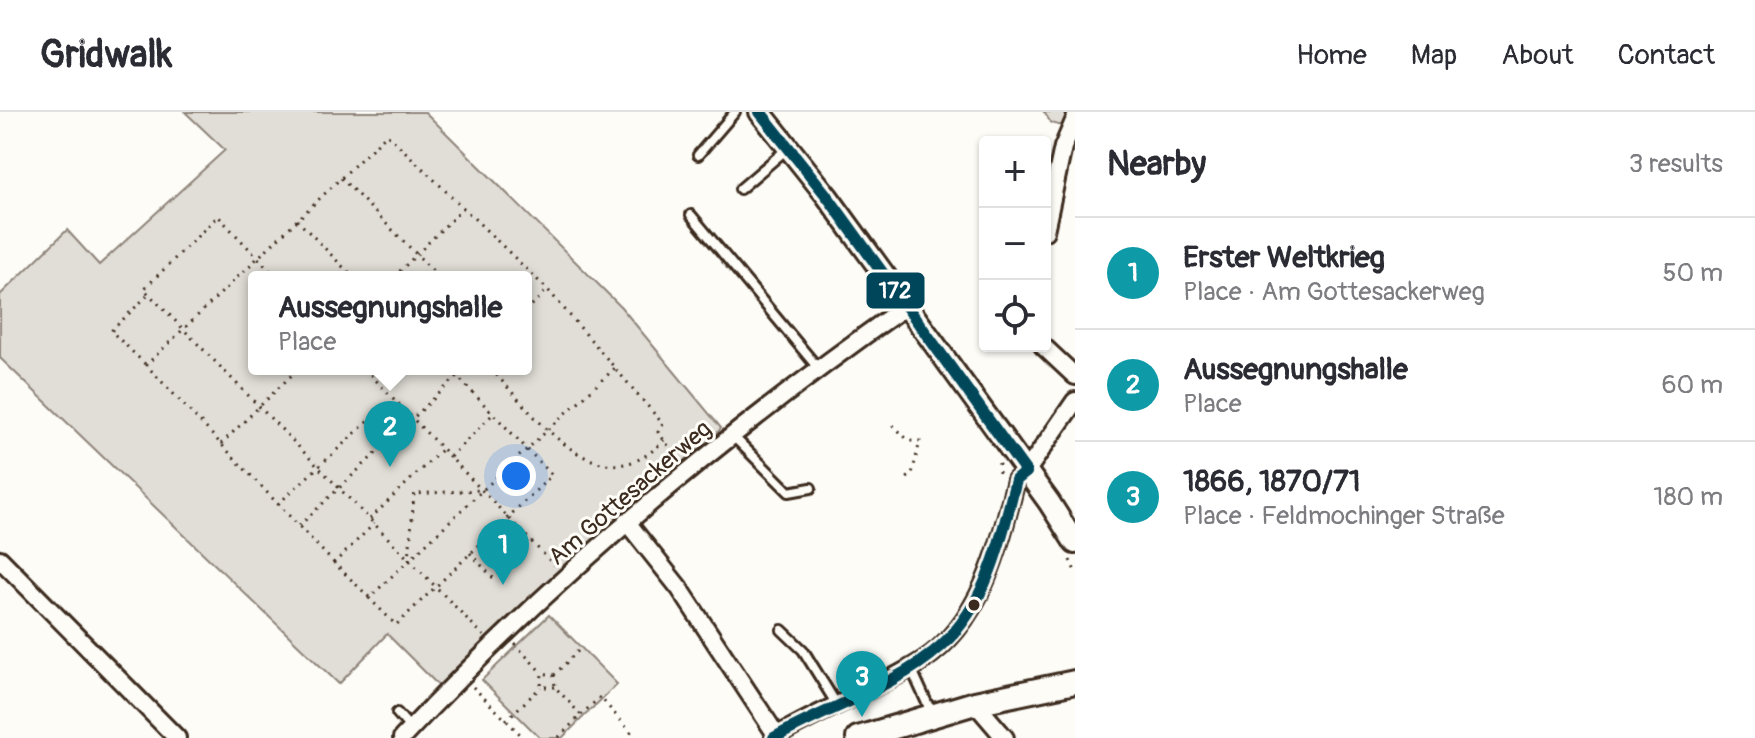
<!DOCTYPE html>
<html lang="en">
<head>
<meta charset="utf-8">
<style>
	body { margin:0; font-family:Pangolin,sans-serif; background:#f2f2f3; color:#2b2b33 }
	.controls { position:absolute; right:24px; top:24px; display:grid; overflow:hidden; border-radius:8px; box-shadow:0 2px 6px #0004 }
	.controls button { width:72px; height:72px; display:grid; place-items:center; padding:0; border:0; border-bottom:2px solid #e1e1e2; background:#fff; color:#2b2b33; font:40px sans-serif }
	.you { position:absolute; left:516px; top:364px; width:28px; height:28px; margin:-20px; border:6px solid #fff; border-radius:50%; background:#1a73e8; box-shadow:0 0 0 12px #1a73e833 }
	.badge { display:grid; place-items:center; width:52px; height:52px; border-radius:50%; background:#0f766e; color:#fff; font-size:26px; font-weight:700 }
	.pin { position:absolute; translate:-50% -66px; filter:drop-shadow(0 2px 4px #0008) }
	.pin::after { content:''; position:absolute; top:42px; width:28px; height:24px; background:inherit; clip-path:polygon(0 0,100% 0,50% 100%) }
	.popup { position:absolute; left:248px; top:159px; width:284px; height:104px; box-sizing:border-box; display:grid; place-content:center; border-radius:8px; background:#fff; filter:drop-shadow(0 2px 6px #0005); font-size:26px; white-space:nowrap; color:#7c7c81 }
	.popup b { font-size:30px; color:#2b2b33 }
	.popup::after { content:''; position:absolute; left:50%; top:100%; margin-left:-16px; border:16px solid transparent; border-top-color:#fff }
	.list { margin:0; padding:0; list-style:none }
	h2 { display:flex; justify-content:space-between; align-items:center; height:104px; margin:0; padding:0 32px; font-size:34px }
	h2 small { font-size:26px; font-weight:400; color:#7c7c81 }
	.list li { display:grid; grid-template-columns:52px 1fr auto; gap:24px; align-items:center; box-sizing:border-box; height:112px; padding:0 32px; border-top:2px solid #e1e1e2 }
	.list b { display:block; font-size:30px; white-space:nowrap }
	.list p { margin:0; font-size:26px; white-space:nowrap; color:#7c7c81 }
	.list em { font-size:26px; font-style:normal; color:#7c7c81 }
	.icon { flex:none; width:44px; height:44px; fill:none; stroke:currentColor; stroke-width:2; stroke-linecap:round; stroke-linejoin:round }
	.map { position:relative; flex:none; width:1075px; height:626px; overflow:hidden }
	header { display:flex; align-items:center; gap:48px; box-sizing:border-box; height:112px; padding:0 40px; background:#fff; border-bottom:2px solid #e1e1e2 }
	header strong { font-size:38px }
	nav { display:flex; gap:44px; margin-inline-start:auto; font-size:28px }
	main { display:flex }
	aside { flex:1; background:#fff }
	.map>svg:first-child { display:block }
	.green { fill:#e1ded7; stroke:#8e847a; stroke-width:2; fill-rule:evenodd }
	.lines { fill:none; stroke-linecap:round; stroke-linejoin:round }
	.service-casing { stroke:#3b2a1e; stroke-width:14 }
	.minor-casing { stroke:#3b2a1e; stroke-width:22 }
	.tertiary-casing { stroke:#3b2a1e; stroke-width:26 }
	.secondary-casing { stroke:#3b2a1e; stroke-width:28 }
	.path { stroke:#3b2a1e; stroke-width:3; stroke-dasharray:2 6; stroke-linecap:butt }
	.service { stroke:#fdfcf7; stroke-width:8 }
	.minor { stroke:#fdfcf7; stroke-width:16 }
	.tertiary { stroke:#fdfcf7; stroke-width:20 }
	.secondary { stroke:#fdfcf7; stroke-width:22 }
	.bus-1-casing { stroke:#fdfcf7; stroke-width:18 }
	.bus-1 { stroke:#00465a; stroke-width:12 }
	.bus-dot { fill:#3b2a1e; stroke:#fdfcf7; stroke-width:3 }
	.labels { text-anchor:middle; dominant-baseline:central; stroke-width:6; stroke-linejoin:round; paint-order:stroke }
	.street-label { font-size:24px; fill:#3b2a1e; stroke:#fdfcf7 }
	.line-badge { stroke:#fdfcf7; stroke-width:3 }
	.badge-label { font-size:22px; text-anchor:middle; font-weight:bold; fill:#fff }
</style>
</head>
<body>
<header>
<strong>Gridwalk</strong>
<nav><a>Home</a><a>Map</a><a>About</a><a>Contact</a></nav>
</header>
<main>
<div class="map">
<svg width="1075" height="626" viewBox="0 0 1075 626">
	<rect width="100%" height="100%" fill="#fdfcf7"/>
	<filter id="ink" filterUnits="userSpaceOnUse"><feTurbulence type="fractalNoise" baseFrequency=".0125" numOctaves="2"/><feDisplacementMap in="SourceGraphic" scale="16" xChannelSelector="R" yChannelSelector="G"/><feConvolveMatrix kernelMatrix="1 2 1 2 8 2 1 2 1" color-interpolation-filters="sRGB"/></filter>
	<g filter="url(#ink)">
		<g class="green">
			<path d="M 185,0 L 425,0 L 621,195 L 721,316 L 709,332 L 619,407 L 443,578 L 387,522 L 339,572 L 0,246 L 0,183 L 67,118 L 99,153 L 225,38 ZM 254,165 L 526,165 L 526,257 L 254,257 Z"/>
			<polygon points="1044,0 1071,0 1066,15 1051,11"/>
			<polygon points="549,503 617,572 562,626 540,626 482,568"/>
		</g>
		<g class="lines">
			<defs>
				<g id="service">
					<polyline points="698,43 735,0"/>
					<polyline points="740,77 788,36"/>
					<polyline points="691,103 818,256"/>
					<polyline points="733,324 789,380 811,376"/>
					<polyline points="782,518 803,538 837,593"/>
					<polyline points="911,556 932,602"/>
					<polyline points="397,601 411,617"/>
				</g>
				<g id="minor">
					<polyline points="1045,119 1063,35 1075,7"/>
					<polyline points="1043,234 1075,264"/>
					<polyline points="626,409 680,477 777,624"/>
					<polyline points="0,447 177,626"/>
					<polyline points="975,591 1005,626"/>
					<path d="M 402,626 C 554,464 725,321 906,194"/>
					<path d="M 774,626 C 821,597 875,579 922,549 C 982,511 1000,432 1016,368 L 1026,360 L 1075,289"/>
				</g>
				<polyline id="tertiary" points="760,0 827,84 1049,390 1075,431"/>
				<polyline id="secondary" points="858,626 975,591 1075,570"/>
			</defs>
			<use href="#service" class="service-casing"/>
			<use href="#minor" class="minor-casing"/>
			<use href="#tertiary" class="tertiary-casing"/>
			<use href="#secondary" class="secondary-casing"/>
			<g class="path">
				<polyline points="341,66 439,165"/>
				<polyline points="297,108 353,165"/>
				<polyline points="276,165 218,104 144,177 484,524"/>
				<polyline points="394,165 462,97"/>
				<polyline points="526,199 546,179"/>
				<polyline points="145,252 111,219 149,182"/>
				<polyline points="365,257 554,453"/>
				<path d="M 450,257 L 552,363 L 396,513 L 369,486 C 429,429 487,373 548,318 L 615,256"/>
				<path d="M 491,257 C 534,302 599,398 664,328"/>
				<polyline points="893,313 909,329 920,329 912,362 905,368"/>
				<polyline points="221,332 298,257"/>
				<polyline points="450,345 491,304"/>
				<polyline points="999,351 999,367"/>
				<polyline points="278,392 377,301 402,315"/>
				<polyline points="370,407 442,337"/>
				<polyline points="299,414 465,257"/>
				<polyline points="470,441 497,470"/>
				<polyline points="409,448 414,382 480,378"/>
				<polyline points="1070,448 1075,459"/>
				<polyline points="334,451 146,253 387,22 548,178 663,312 658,320 678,347"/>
				<polyline points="369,485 334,451 374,412"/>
				<polyline points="515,532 542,561"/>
				<polyline points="554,563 579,538"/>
				<polyline points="473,575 524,626"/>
				<polyline points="555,575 541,575 542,561 554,563 555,575 581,603 558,626"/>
				<polyline points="581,603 600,585 636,626"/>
				<polyline points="506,608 541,575"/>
			</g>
			<use href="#service" class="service"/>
			<use href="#minor" class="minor"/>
			<use href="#tertiary" class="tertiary"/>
			<use href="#secondary" class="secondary"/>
			<defs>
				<g id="bus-1">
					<polyline points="760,0 827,84 1026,360"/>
					<path d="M 774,626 C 828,595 894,576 941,534 C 987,493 1002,425 1016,368 L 1026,360"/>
				</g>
			</defs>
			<use href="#bus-1" class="bus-1-casing"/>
			<use href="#bus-1" class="bus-1"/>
		</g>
	</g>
	<circle class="bus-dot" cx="974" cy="493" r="7"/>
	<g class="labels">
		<g class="street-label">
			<text transform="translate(630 381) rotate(-41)">Am Gottesackerweg</text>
		</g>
	</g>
	<rect class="line-badge" x="865" y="159" width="61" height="39" rx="8" fill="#00465a"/>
	<g class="badge-label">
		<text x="895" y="186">172</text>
	</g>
</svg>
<div class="controls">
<button>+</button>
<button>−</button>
<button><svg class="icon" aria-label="locate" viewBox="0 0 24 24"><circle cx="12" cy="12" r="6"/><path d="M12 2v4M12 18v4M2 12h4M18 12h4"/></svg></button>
</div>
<div class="you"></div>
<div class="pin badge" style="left:503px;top:473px;background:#0f9aa8">1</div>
<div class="pin badge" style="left:390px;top:355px;background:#0f9aa8">2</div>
<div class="popup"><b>Aussegnungshalle</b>Place</div>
<div class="pin badge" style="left:862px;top:605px;background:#0f9aa8">3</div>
</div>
<aside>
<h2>Nearby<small>3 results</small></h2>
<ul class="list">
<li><span class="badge" style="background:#0f9aa8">1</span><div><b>Erster Weltkrieg</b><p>Place · Am Gottesackerweg</p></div><em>50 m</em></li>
<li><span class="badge" style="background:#0f9aa8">2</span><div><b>Aussegnungshalle</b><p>Place</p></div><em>60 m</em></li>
<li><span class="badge" style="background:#0f9aa8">3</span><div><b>1866, 1870/71</b><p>Place · Feldmochinger Straße</p></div><em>180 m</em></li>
</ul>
</aside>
</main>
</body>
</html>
